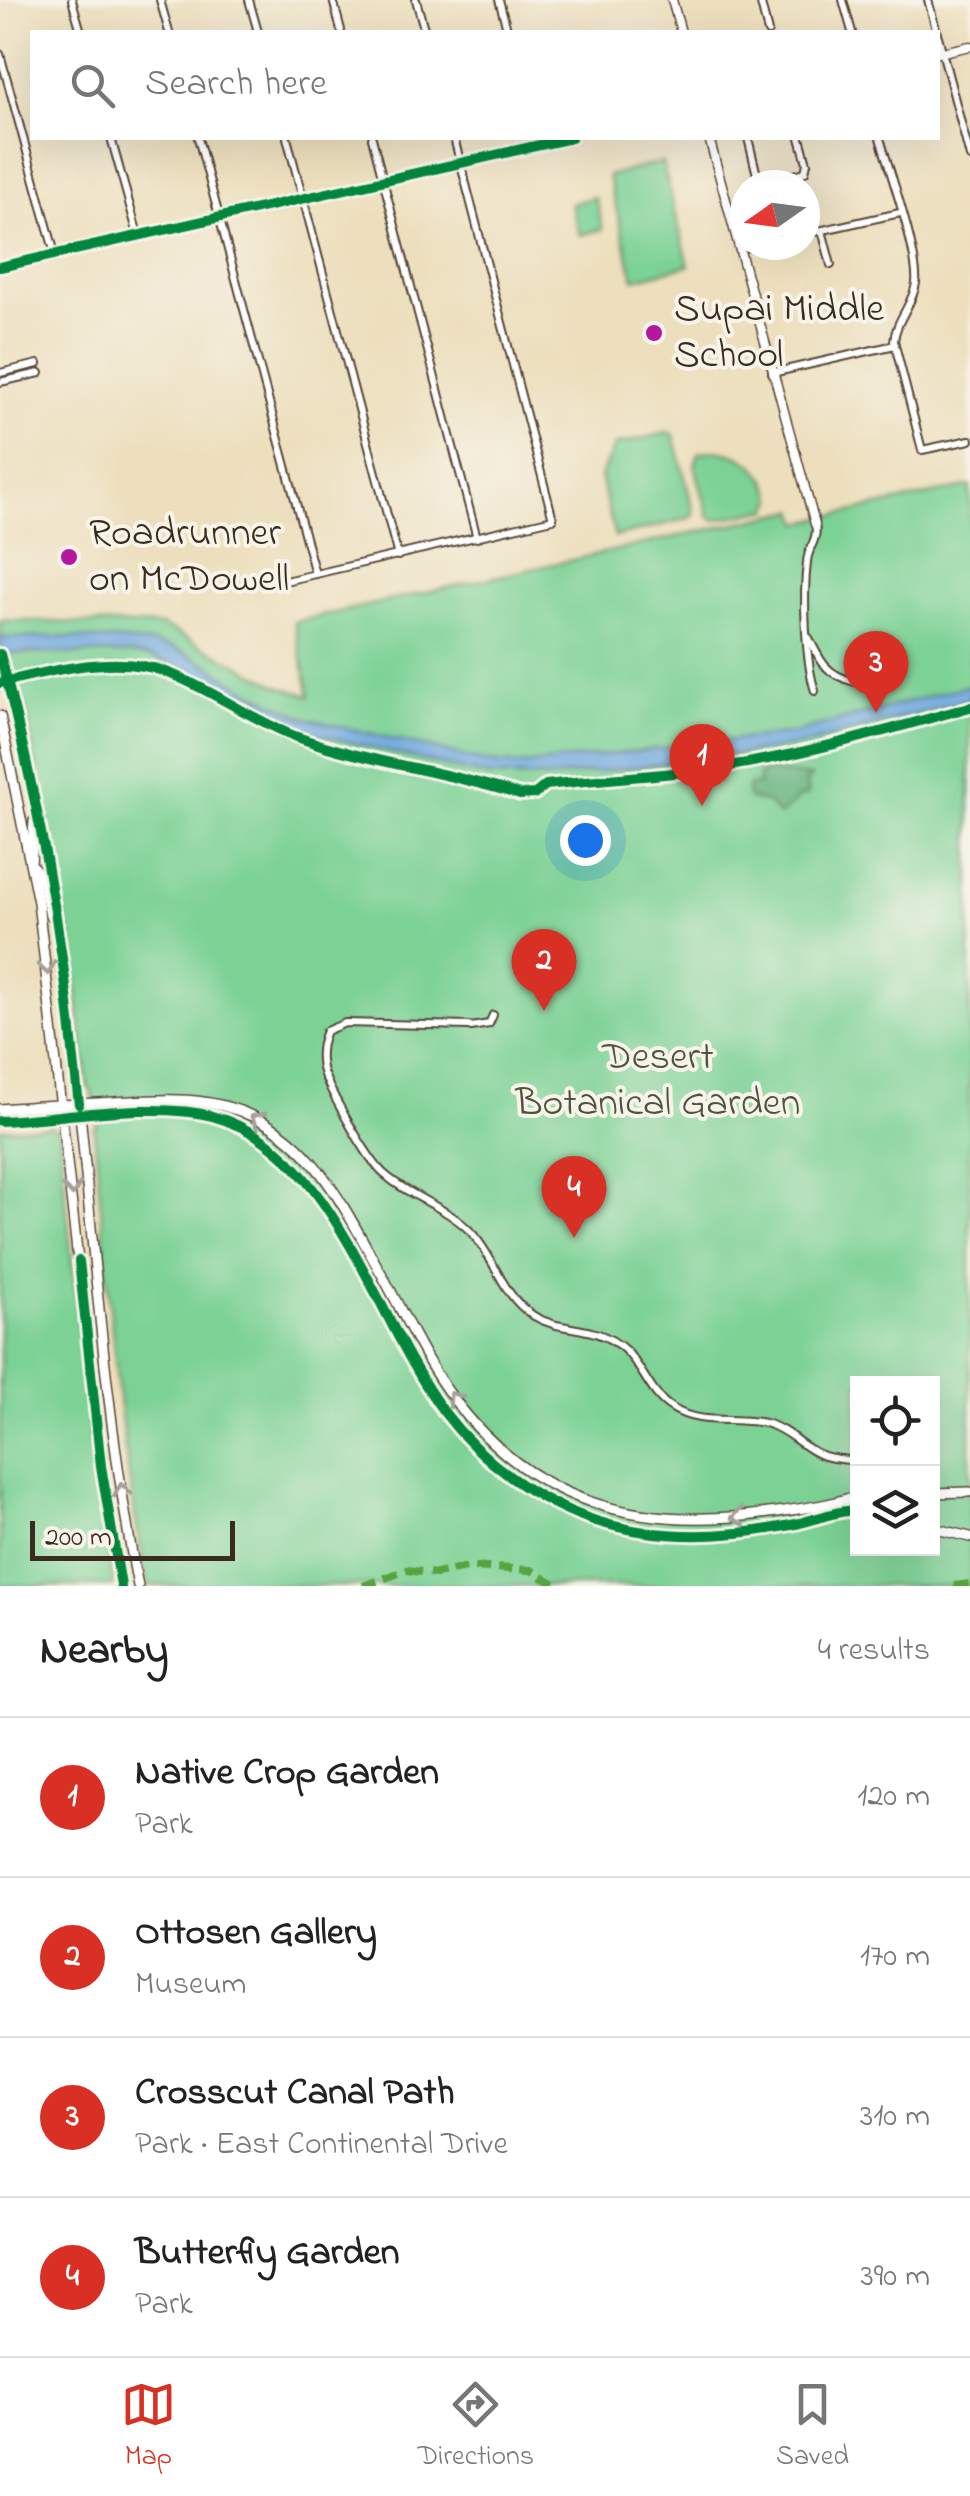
<!DOCTYPE html>
<html lang="en">
<head>
<meta charset="utf-8">
<style>
	body { margin:0; font-family:"Indie Flower",sans-serif; background:#f2f2f2; color:#222 }
	.controls { position:absolute; right:30px; bottom:30px; display:grid; overflow:hidden; border-radius:0px; box-shadow:0 10px 40px #0002 }
	.controls button { width:90px; height:90px; display:grid; place-items:center; padding:0; border:0; border-bottom:2px solid #e0e0e0; background:#fff; color:#222; font:50px sans-serif }
	.compass { position:absolute; left:730px; top:170px; width:90px; height:90px; border-radius:50%; background:#fff; box-shadow:0 10px 40px #0002; rotate:256deg }
	.scale { position:absolute; left:30px; bottom:25px; width:205px; box-sizing:border-box; padding-left:10px; border:5px solid #3b2a1e; border-top:0; font-size:28px; line-height:35px; white-space:nowrap; color:#3b2a1e; -webkit-text-stroke:8px #f7f3e8; paint-order:stroke }
	.you { position:absolute; left:585px; top:840px; width:35px; height:35px; margin:-25px; border:8px solid #fff; border-radius:50%; background:#1a73e8; box-shadow:0 0 0 15px #1a73e833 }
	.badge { display:grid; place-items:center; width:65px; height:65px; border-radius:50%; background:#d93025; color:#fff; font-size:32px; font-weight:700 }
	.pin { position:absolute; translate:-50% -82px; filter:drop-shadow(0 2px 5px #0008) }
	.pin::after { content:''; position:absolute; top:52px; width:35px; height:30px; background:inherit; clip-path:polygon(0 0,100% 0,50% 100%) }
	.list { margin:0; padding:0; list-style:none }
	h2 { display:flex; justify-content:space-between; align-items:center; height:130px; margin:0; padding:0 40px; font-size:42px }
	h2 small { font-size:32px; font-weight:400; color:#767676 }
	.list li { display:grid; grid-template-columns:65px 1fr auto; gap:30px; align-items:center; box-sizing:border-box; height:160px; padding:0 40px; border-top:2px solid #e0e0e0 }
	.list b { display:block; font-size:38px; white-space:nowrap }
	.list p { margin:0; font-size:32px; white-space:nowrap; color:#767676 }
	.list em { font-size:32px; font-style:normal; color:#767676 }
	.icon { flex:none; width:55px; height:55px; fill:none; stroke:currentColor; stroke-width:2; stroke-linecap:round; stroke-linejoin:round }
	.map { position:relative; flex:none; width:970px; height:1586px; overflow:hidden }
	.search { position:absolute; background:#fff; box-shadow:0 10px 40px #0002; left:30px; right:30px; top:30px; height:110px; display:flex; align-items:center; gap:25px; box-sizing:border-box; padding:0 35px; border-radius:0px; color:#767676; font-size:38px }
	.sheet { height:770px; background:#fff }
	nav { display:flex; justify-content:space-around; align-items:center; box-sizing:border-box; height:140px; border-top:2px solid #e0e0e0; background:#fff; font-size:28px; color:#767676 }
	nav a { display:grid; justify-items:center; gap:5px }
	nav .on { color:#d93025 }
	.map>svg:first-child { display:block }
	.green { fill:#7bd195; stroke:#5b7e5a; stroke-width:2.5; fill-rule:evenodd }
	.forest { fill:#64b37e; stroke:#506e4e; stroke-width:2.5 }
	.water { fill:#6fa9df; stroke:#556a7e; stroke-width:2.5 }
	.lines { fill:none; stroke-linecap:round; stroke-linejoin:round }
	.minor-casing { stroke:#564536; stroke-width:10 }
	.tertiary-casing { stroke:#564536; stroke-width:11 }
	.secondary-casing { stroke:#564536; stroke-width:12 }
	.primary-casing { stroke:#564536; stroke-width:12 }
	.minor { stroke:#fff; stroke-width:6 }
	.tertiary { stroke:#fff; stroke-width:8 }
	.secondary { stroke:#fff; stroke-width:9 }
	.primary { stroke:#fff; stroke-width:9 }
	.quiet { stroke:#54a441; stroke-width:8; stroke-dasharray:15 8; stroke-linecap:butt }
	.cycleway-casing { stroke:#f7f3e8; stroke-width:16 }
	.cycleway { stroke:#00873e; stroke-width:10 }
	.oneway { stroke:#a79f9a }
	.poi-dot { fill:#b5179e; stroke:#f7f3e8; stroke-width:4 }
	.labels { text-anchor:middle; dominant-baseline:central; stroke-width:8; stroke-linejoin:round; paint-order:stroke }
	.poi-label { font-size:40px; fill:#3b2a1e; stroke:#f7f3e8; text-anchor:start }
	.park-label { font-size:40px; fill:#4b543c; stroke:#f7f3e8 }
</style>
</head>
<body>
<div class="map">
<svg width="970" height="1586" viewBox="0 0 970 1586">
	<rect width="100%" height="100%" fill="#f7f3e8"/>
	<filter id="ink" filterUnits="userSpaceOnUse"><feTurbulence type="fractalNoise" baseFrequency=".01" numOctaves="2"/><feDisplacementMap in="SourceGraphic" scale="20" xChannelSelector="R" yChannelSelector="G"/><feConvolveMatrix kernelMatrix="1 2 1 2 8 2 1 2 1" color-interpolation-filters="sRGB"/></filter>
	<filter id="wash" filterUnits="userSpaceOnUse"><feTurbulence type="fractalNoise" baseFrequency=".0048" numOctaves="4" result="noise"/><feDisplacementMap in="SourceGraphic" scale="40" xChannelSelector="R" yChannelSelector="G"/><feGaussianBlur stdDeviation="2.25" result="paint"/><feColorMatrix in="noise" values="0 0 0 0 0 0 0 0 0 0 0 0 0 0 0 0 0 1.4 0 .05"/><feComposite in="paint" operator="in"/></filter>
	<g filter="url(#wash)">
		<rect width="100%" height="100%" fill="#eddfbd"/>
		<g class="green">
			<polygon points="662,162 689,265 634,279 608,176"/>
			<polygon points="595,197 603,229 580,235 571,204"/>
			<polygon points="670,432 674,435 694,513 690,518 615,537 600,477 615,445"/>
			<path d="M 716,450 C 746,454 765,469 774,499 L 770,509 L 715,520 L 709,517 L 695,466 L 699,453 Z"/>
			<path d="M 970,486 L 970,1586 L 148,1586 C 117,1436 108,1282 94,1129 L 99,1122 L 92,1091 L 88,1087 L 73,961 L 25,707 L 19,689 L 0,691 L 0,620 L 163,626 L 279,686 L 310,696 L 294,622 L 796,510 L 800,523 ZM 858,1384 L 932,1384 L 932,1548 L 858,1548 Z"/>
			<polygon points="50,1126 59,1130 93,1466 114,1586 0,1586 0,1129"/>
		</g>
		<polygon class="forest" points="768,771 811,777 806,782 808,795 799,798 779,816 767,802 750,799 747,793 749,785 759,785 759,774"/>
		<polygon class="water" points="63,637 152,643 174,648 205,663 250,692 306,718 488,762 521,765 794,733 970,685 970,699 808,744 772,750 549,778 486,776 297,729 196,679 177,667 151,657 129,654 0,653 0,638"/>
	</g>
	<g filter="url(#ink)">
		<g class="lines">
			<defs>
				<g id="minor">
					<polyline points="72,0 81,32"/>
					<polyline points="160,0 169,32"/>
					<polyline points="249,0 258,32"/>
					<polyline points="333,0 341,30"/>
					<polyline points="416,0 425,32"/>
					<polyline points="499,0 508,32"/>
					<polyline points="760,0 768,32"/>
					<polyline points="843,0 852,32"/>
					<polyline points="928,0 937,32"/>
					<polyline points="938,36 970,157"/>
					<polyline points="0,54 55,254"/>
					<polyline points="111,138 138,235"/>
					<polyline points="198,138 315,574"/>
					<polyline points="287,138 398,556"/>
					<polyline points="372,138 477,538"/>
					<polyline points="748,138 757,175 766,183 805,172 807,163 800,138"/>
					<path d="M 880,138 C 889,169 919,255 916,283 C 913,305 896,319 894,341 L 922,450 L 970,440"/>
					<polyline points="822,230 831,265"/>
					<polyline points="805,234 900,213"/>
					<polyline points="739,249 757,245"/>
					<polyline points="0,373 38,364"/>
					<polyline points="772,373 895,345"/>
					<polyline points="0,382 40,373"/>
					<path d="M 815,524 C 819,539 808,547 807,562 C 803,596 805,660 815,691"/>
					<polyline points="272,584 553,519 454,138"/>
					<path d="M 809,638 C 821,663 827,675 855,682"/>
					<path d="M 469,1026 L 345,1023 L 326,1031 C 320,1044 319,1062 324,1075 C 334,1098 366,1157 383,1173 C 409,1197 446,1206 471,1232 C 496,1258 501,1296 534,1316 C 564,1334 594,1322 625,1350 C 643,1367 650,1395 672,1408 C 701,1427 737,1415 768,1424 C 786,1429 798,1443 813,1451 C 826,1459 843,1459 858,1461"/>
					<polyline points="471,1027 489,1024 493,1015"/>
				</g>
				<g id="tertiary">
					<polyline points="672,0 681,32"/>
					<polyline points="938,53 970,46"/>
					<polyline points="709,138 815,524"/>
					<polyline points="0,267 571,138"/>
				</g>
				<g id="secondary">
					<path d="M 0,1109 C 33,1106 66,1105 98,1103 C 152,1100 204,1093 254,1117 C 319,1148 347,1214 381,1273 C 404,1314 424,1360 453,1398 C 534,1506 640,1531 769,1513 C 798,1509 829,1506 858,1495"/>
					<path d="M 0,1121 C 62,1118 153,1101 212,1116 C 334,1148 374,1319 444,1412 C 482,1462 537,1502 596,1521 C 660,1541 726,1538 791,1525 C 813,1521 835,1510 858,1510"/>
					<polyline points="932,1493 970,1492"/>
					<polyline points="932,1528 970,1537"/>
				</g>
				<g id="primary">
					<path d="M 0,654 C 27,757 50,862 64,967 C 90,1173 98,1382 138,1586"/>
					<polyline points="0,716 38,902 101,1466 121,1586"/>
					<polyline points="34,821 31,864 42,878 50,915"/>
				</g>
			</defs>
			<use href="#minor" class="minor-casing"/>
			<use href="#tertiary" class="tertiary-casing"/>
			<use href="#secondary" class="secondary-casing"/>
			<use href="#primary" class="primary-casing"/>
			<use href="#minor" class="minor"/>
			<use href="#tertiary" class="tertiary"/>
			<use href="#secondary" class="secondary"/>
			<use href="#primary" class="primary"/>
			<g class="quiet">
				<polyline points="363,1586 407,1570 436,1574 471,1567 531,1570 558,1586"/>
				<polyline points="954,1586 970,1584"/>
			</g>
			<defs>
				<g id="cycleway">
					<polyline points="0,267 571,138"/>
					<path d="M 0,654 C 27,756 49,861 63,965 C 70,1011 73,1058 79,1104"/>
					<path d="M 0,683 C 49,671 116,653 166,672 C 212,689 251,720 297,737 C 369,763 447,771 520,795 L 535,794 L 546,785 C 605,778 664,776 723,767 C 807,754 888,730 970,707"/>
					<path d="M 0,1121 C 62,1118 153,1101 212,1116 C 334,1148 374,1319 444,1412 C 482,1462 537,1502 596,1521 C 660,1541 726,1538 791,1525 C 813,1521 835,1510 858,1510"/>
					<polyline points="79,1261 101,1466 121,1586"/>
				</g>
			</defs>
			<use href="#cycleway" class="cycleway-casing"/>
			<use href="#cycleway" class="cycleway"/>
		</g>
		<defs><path id="oneway-chevron" d="M-2-3.5L2.5 0L-2 3.5" fill="none" stroke-width="1.6" stroke-linecap="round" stroke-linejoin="round" transform="scale(2.5)"/></defs>
		<g class="oneway">
			<use href="#oneway-chevron" transform="translate(47 968) rotate(82)"/>
			<use href="#oneway-chevron" transform="translate(257 1119) rotate(-153)"/>
			<use href="#oneway-chevron" transform="translate(72 1189) rotate(84)"/>
			<use href="#oneway-chevron" transform="translate(454 1398) rotate(-127)"/>
			<use href="#oneway-chevron" transform="translate(122 1490) rotate(-99)"/>
			<use href="#oneway-chevron" transform="translate(738 1517) rotate(173)"/>
		</g>
	</g>
	<g class="poi-dot">
		<circle cx="654" cy="333" r="10"/>
		<circle cx="69" cy="557" r="10"/>
	</g>
	<g class="labels">
		<g class="poi-label">
			<text x="674" y="310">Supai Middle<tspan x="674" dy="46">School</tspan></text>
			<text x="89" y="534">Roadrunner<tspan x="89" dy="46">on McDowell</tspan></text>
		</g>
		<g class="park-label">
			<text x="658" y="1058">Desert<tspan x="658" dy="46">Botanical Garden</tspan></text>
		</g>
	</g>
</svg>
<div class="controls">
<button><svg class="icon" aria-label="locate" viewBox="0 0 24 24"><circle cx="12" cy="12" r="6"/><path d="M12 2v4M12 18v4M2 12h4M18 12h4"/></svg></button>
<button><svg class="icon" aria-label="layers" viewBox="0 0 24 24"><path d="M12 4l9 5-9 5-9-5zM3 14l9 5 9-5"/></svg></button>
</div>
<svg class="compass" viewBox="-18 -18 36 36"><path d="M0-13l5 13h-10z" fill="#e53935"/><path d="M0 13l5-13h-10z" fill="#767676"/></svg>
<div class="scale">200 m</div>
<div class="you"></div>
<div class="pin badge" style="left:702px;top:806px">1</div>
<div class="pin badge" style="left:544px;top:1011px">2</div>
<div class="pin badge" style="left:876px;top:713px">3</div>
<div class="pin badge" style="left:574px;top:1238px">4</div>
<div class="search"><svg class="icon" aria-label="search" viewBox="0 0 24 24"><circle cx="10" cy="10" r="6"/><path d="M15 15l6 6"/></svg>Search here</div>
</div>
<section class="sheet">
<h2>Nearby<small>4 results</small></h2>
<ul class="list">
<li><span class="badge">1</span><div><b>Native Crop Garden</b><p>Park</p></div><em>120 m</em></li>
<li><span class="badge">2</span><div><b>Ottosen Gallery</b><p>Museum</p></div><em>170 m</em></li>
<li><span class="badge">3</span><div><b>Crosscut Canal Path</b><p>Park · East Continental Drive</p></div><em>310 m</em></li>
<li><span class="badge">4</span><div><b>Butterfly Garden</b><p>Park</p></div><em>390 m</em></li>
</ul>
</section>
<nav>
<a class="on"><svg class="icon" aria-label="map" viewBox="0 0 24 24"><path d="M3 6l6-2 6 2 6-2v14l-6 2-6-2-6 2zM9 4v14M15 6v14"/></svg>Map</a>
<a><svg class="icon" aria-label="directions" viewBox="0 0 24 24"><path d="M12 3l9 9-9 9-9-9zM9 14v-3h6M13 9l2 2-2 2"/></svg>Directions</a>
<a><svg class="icon" aria-label="saved" viewBox="0 0 24 24"><path d="M7 4h10v16l-5-4-5 4z"/></svg>Saved</a>
</nav>
</body>
</html>
